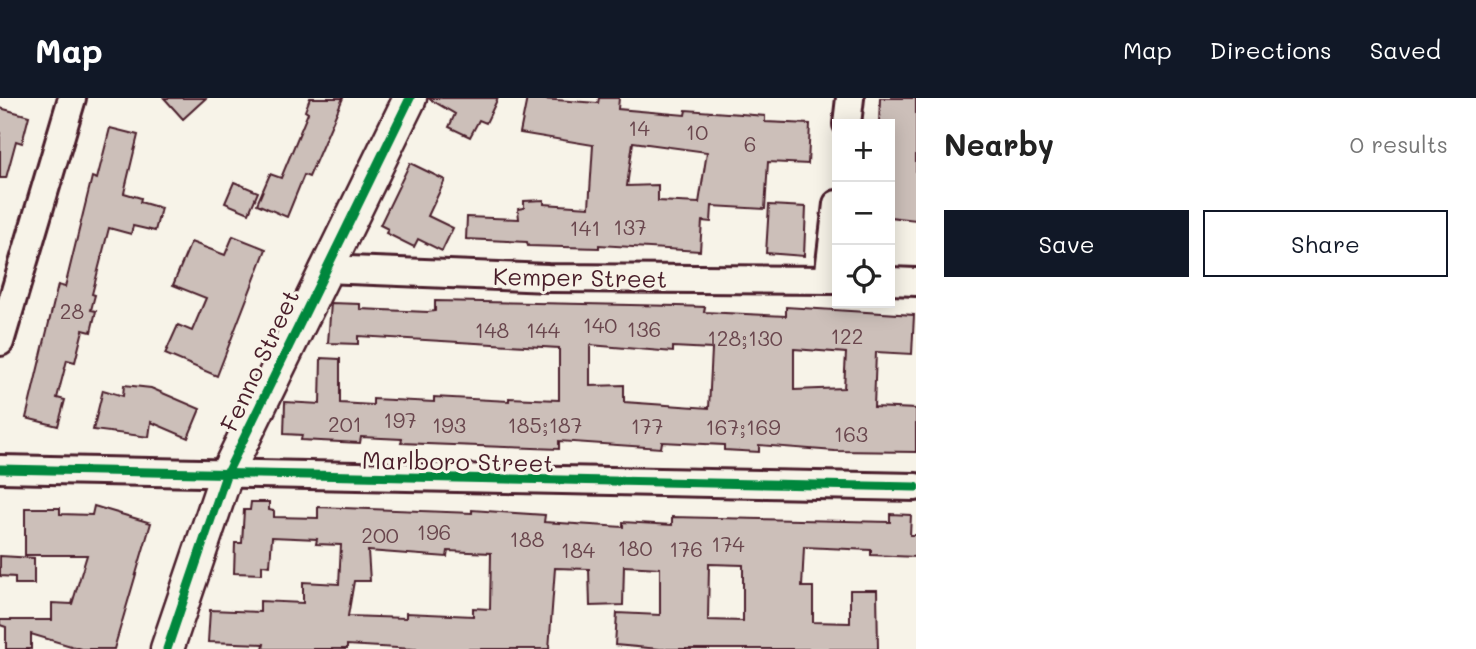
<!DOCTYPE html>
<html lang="en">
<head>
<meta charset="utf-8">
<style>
	body { margin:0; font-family:Mali,sans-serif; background:#f6f6f6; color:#222 }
	.controls { position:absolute; right:21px; top:21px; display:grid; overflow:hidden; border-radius:0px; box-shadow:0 4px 18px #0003 }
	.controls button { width:63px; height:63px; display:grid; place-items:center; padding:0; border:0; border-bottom:2px solid #e0e0e0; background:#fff; color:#222; font:35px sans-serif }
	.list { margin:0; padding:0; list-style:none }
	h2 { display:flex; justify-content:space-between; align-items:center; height:91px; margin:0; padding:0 28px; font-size:30px }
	h2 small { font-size:23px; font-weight:400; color:#767676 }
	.actions { display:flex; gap:14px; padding:21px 28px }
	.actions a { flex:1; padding:16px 0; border:2px solid #111827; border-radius:0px; text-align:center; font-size:24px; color:#111827 }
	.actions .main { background:#111827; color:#fff }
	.icon { flex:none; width:38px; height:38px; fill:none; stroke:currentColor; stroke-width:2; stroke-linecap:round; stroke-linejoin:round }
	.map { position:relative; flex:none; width:916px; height:551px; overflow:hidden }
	header { display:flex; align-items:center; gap:42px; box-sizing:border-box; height:98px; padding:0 35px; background:#111827; color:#fff }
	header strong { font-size:33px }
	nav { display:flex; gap:38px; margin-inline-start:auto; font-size:24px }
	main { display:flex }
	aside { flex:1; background:#fff }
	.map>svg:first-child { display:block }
	.building { fill:#ccbfb9; stroke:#4a1f2b; stroke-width:2; fill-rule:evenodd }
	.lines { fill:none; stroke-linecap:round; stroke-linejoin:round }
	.minor-casing { stroke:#4a1f2b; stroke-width:32 }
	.tertiary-casing { stroke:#4a1f2b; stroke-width:37 }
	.minor { stroke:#f7f3e8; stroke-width:26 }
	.tertiary { stroke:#f7f3e8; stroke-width:32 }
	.cycleway-casing { stroke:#f7f3e8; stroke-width:13 }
	.cycleway { stroke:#00873e; stroke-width:9 }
	.labels { text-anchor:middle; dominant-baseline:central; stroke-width:6; stroke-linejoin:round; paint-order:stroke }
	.number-label { font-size:21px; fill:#6a474e }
	.street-label { font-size:24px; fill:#4a1f2b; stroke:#f7f3e8 }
</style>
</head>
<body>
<header>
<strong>Map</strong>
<nav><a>Map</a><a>Directions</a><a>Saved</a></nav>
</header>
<main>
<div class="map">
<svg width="916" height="551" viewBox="0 0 916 551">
	<rect width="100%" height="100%" fill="#f7f3e8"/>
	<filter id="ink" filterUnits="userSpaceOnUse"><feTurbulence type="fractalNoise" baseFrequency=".0143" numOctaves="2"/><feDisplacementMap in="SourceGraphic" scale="14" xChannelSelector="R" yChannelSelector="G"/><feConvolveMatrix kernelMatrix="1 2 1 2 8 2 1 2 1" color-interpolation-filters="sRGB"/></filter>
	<g filter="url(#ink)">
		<g class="building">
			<polygon points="164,0 206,0 183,21"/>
			<polygon points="310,0 343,0 309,79 304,77 287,119 257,106 270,76 281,80 308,15 305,13"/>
			<polygon points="428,0 498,0 486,25 479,22 470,39 449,29 455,16"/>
			<path d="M 527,0 L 598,5 L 599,0 L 619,0 L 618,11 L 685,17 L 686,12 L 741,16 L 765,18 L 765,24 L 810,26 L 808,66 L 768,64 L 765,111 L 712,108 L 711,124 L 702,123 L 700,153 L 599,147 L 599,150 L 528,148 L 527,144 L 466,141 L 467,119 L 519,121 L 518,111 L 524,110 L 524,103 L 544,102 L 544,106 L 589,109 L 593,47 L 520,35 ZM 633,44 L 707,54 L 699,105 L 658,103 L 658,87 L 627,88 Z"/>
			<polygon points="880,0 916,0 916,122 890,119 890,26 879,26"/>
			<polygon points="0,10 29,18 22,45 16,43 6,80 0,80"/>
			<polygon points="110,30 138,37 124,95 141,100 140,104 161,110 155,133 133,128 131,136 109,130 92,196 95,197 91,212 96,213 91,234 83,232 75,264 67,262 57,300 65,302 58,328 26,320 58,187 65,189 92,79 97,81"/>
			<polygon points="410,65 445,82 428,118 453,130 442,153 418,141 414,149 386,135 388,131 380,127"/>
			<polygon points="234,84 258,94 249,115 225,105"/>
			<polygon points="769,107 806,109 804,158 766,155"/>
			<polygon points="233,138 266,151 217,278 165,256 178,227 192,233 206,200 173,187 191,144 225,157"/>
			<path d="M 435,203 L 678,208 L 705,209 L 704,214 L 786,218 L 786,209 L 914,217 L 912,256 L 876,254 L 874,309 L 916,311 L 916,354 L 835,353 L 759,347 L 759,354 L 724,352 L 724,347 L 662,344 L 661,350 L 559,343 L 559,351 L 401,345 L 402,341 L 361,339 L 360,345 L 301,342 L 302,337 L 284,336 L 285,304 L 320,306 L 321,260 L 340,261 L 340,305 L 373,307 L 373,301 L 434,304 L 434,299 L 509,303 L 509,300 L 559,302 L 559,250 L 358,238 L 358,246 L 328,245 L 331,205 L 360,206 L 360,211 L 428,214 L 435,213 ZM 590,247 L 673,254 L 673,249 L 712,251 L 709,310 L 624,304 L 624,287 L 590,288 ZM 794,251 L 846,255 L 844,290 L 794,292 Z"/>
			<polygon points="124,287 151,290 200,311 188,340 151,324 149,339 93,332 103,292 123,298"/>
			<path d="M 251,404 L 269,404 L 269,412 L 274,413 L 274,419 L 318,420 L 318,409 L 472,415 L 472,412 L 545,417 L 544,424 L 623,429 L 623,424 L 672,427 L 672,419 L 890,424 L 890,416 L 911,417 L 910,437 L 916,437 L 916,459 L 871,457 L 871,452 L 804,449 L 802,489 L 813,489 L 813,524 L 850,525 L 850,492 L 877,492 L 878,551 L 660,551 L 615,547 L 617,515 L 660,517 L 660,470 L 624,468 L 623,507 L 590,508 L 589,471 L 555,470 L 549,551 L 414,551 L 347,547 L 347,551 L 263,551 L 264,546 L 208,544 L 210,512 L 260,514 L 260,503 L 303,505 L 303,484 L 339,486 L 341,447 L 316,446 L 317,441 L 272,439 L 270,468 L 262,467 L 262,476 L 234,475 L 235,445 L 242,445 L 244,412 L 250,412 ZM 368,453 L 447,459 L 448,453 L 491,455 L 490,511 L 473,510 L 473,518 L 406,515 L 406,520 L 348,518 L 354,483 L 370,483 ZM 709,466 L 743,467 L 743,523 L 708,522 Z"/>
			<polygon points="94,408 151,425 114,551 81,551 31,536 31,551 6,551 6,529 0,527 0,522 52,522 52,505 72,506 87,457 25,457 25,410 60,410 60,416 92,417"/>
			<polygon points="0,458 34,460 34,486 15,486 15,479 0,478"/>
		</g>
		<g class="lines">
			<defs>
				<g id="minor">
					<polyline points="847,26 850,0"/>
					<polyline points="324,171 548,180 837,182"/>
					<polyline points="828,182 837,106"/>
					<polyline points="890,183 916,184"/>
					<polyline points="0,244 72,0"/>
					<polyline points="0,371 916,389"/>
				</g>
				<polyline id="tertiary" points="167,551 226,377 410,0"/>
			</defs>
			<use href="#minor" class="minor-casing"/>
			<use href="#tertiary" class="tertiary-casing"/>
			<use href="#minor" class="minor"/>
			<use href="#tertiary" class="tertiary"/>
			<defs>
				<g id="cycleway">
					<polyline points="0,371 916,389"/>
					<polyline points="167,551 226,377 410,0"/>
				</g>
			</defs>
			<use href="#cycleway" class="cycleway-casing"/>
			<use href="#cycleway" class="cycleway"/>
		</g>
	</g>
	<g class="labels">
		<g class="number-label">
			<text x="639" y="29">14</text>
			<text x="697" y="33">10</text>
			<text x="750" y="45">6</text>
			<text x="630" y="128">137</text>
			<text x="585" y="129">141</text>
			<text x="72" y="212">28</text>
			<text x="600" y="226">140</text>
			<text x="644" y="230">136</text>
			<text x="492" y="231">148</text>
			<text x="543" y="231">144</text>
			<text x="847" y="237">122</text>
			<text x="745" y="239">128;130</text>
			<text x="400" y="321">197</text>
			<text x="345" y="325">201</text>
			<text x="449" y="326">193</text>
			<text x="545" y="326">185;187</text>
			<text x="647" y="327">177</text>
			<text x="743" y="328">167;169</text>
			<text x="851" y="335">163</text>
			<text x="434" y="433">196</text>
			<text x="380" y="436">200</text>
			<text x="527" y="440">188</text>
			<text x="728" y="445">174</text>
			<text x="635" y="449">180</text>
			<text x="686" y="450">176</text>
			<text x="578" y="451">184</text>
		</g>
		<g class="street-label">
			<text transform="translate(580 179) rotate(1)">Kemper Street</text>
			<text transform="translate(259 262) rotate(-65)">Fenno Street</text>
			<text transform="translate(458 363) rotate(1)">Marlboro Street</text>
		</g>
	</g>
</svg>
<div class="controls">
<button>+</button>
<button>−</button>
<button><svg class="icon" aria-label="locate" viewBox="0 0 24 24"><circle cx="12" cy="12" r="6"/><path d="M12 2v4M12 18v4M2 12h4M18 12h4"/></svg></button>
</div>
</div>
<aside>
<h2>Nearby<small>0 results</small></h2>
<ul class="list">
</ul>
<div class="actions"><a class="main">Save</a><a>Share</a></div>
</aside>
</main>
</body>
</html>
